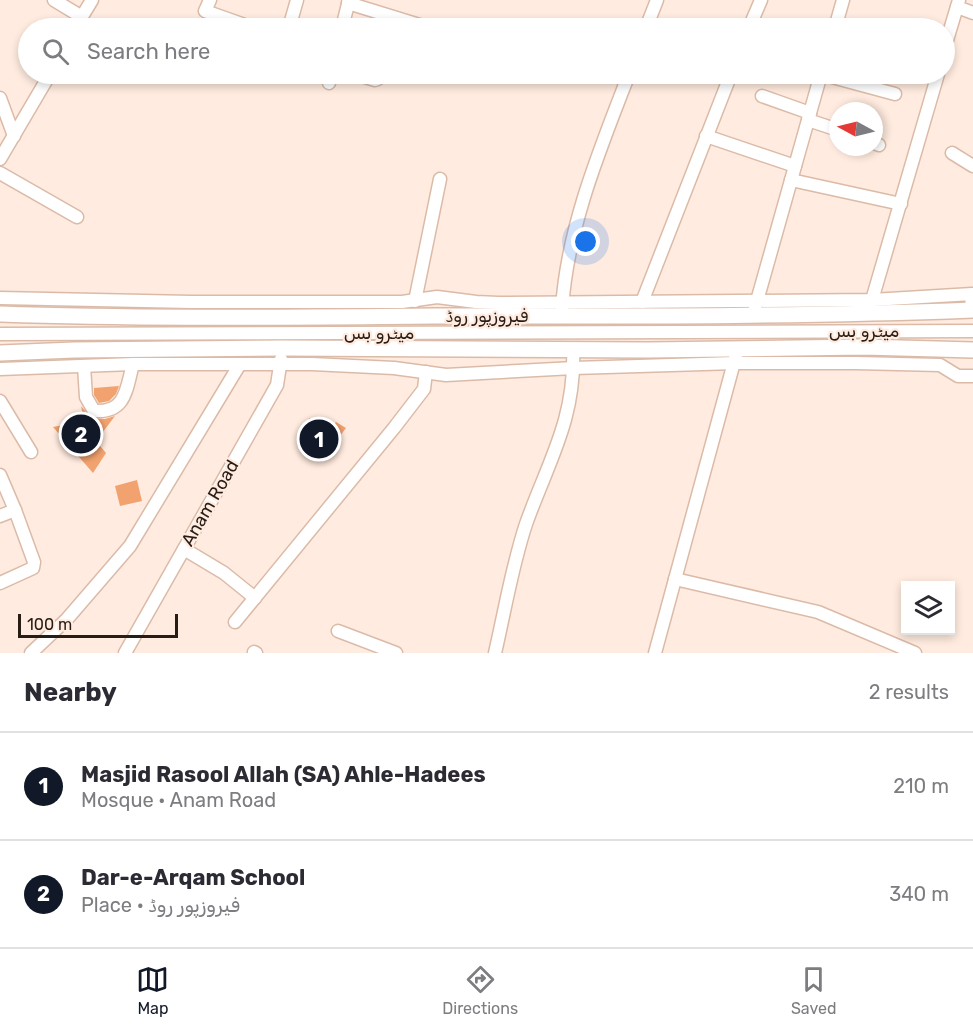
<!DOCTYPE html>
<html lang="en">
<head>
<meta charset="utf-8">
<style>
	body { margin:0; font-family:Rubik,"Noto Naskh Arabic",sans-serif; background:#f2f2f3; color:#2b2b33 }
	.controls { position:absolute; right:18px; bottom:18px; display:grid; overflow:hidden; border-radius:0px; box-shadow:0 3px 9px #0003 }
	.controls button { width:54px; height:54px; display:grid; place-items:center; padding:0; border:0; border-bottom:2px solid #e1e1e2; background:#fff; color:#2b2b33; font:30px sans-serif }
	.compass { position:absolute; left:829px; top:102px; width:54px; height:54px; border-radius:50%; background:#fff; box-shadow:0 3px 9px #0003; rotate:277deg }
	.scale { position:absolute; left:18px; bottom:15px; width:160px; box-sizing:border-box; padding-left:6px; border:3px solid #281d15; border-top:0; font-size:16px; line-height:21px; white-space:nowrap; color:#281d15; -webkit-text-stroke:4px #ffebdf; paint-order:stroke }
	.you { position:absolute; left:586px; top:242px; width:21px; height:21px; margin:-15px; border:4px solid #fff; border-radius:50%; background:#1a73e8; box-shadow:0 0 0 9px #1a73e833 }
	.badge { display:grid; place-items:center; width:39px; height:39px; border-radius:50%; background:#111827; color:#fff; font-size:20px; font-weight:700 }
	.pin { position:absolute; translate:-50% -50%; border:3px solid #fff; box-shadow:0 2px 6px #0006 }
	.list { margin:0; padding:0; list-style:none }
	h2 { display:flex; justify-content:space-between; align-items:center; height:78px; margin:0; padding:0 24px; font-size:26px }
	h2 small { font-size:20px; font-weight:400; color:#7c7c81 }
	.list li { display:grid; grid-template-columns:39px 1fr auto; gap:18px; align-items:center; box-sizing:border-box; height:108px; padding:0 24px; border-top:2px solid #e1e1e2 }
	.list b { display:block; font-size:22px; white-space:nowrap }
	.list p { margin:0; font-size:20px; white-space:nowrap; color:#7c7c81 }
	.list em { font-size:20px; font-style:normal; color:#7c7c81 }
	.icon { flex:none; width:33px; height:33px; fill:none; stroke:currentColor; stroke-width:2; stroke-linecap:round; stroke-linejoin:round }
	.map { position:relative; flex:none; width:973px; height:653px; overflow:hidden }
	.search { position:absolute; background:#fff; box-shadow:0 3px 9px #0003; left:18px; right:18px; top:18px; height:66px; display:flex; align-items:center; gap:15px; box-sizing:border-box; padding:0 21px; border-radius:33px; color:#7c7c81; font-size:22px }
	.sheet { height:294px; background:#fff }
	nav { display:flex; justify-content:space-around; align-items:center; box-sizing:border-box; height:84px; border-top:2px solid #e1e1e2; background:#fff; font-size:16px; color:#7c7c81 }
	nav a { display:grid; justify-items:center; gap:3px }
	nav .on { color:#111827 }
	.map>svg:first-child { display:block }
	.building { fill:#f2a26e }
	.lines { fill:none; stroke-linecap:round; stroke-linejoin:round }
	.minor-casing { stroke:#dbbba8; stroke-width:15 }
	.major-casing { stroke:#dbbba8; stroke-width:18 }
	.minor { stroke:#fff; stroke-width:12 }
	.major { stroke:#fff; stroke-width:15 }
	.labels { text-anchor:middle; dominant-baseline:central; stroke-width:4.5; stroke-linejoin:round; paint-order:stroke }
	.street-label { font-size:18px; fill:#281d15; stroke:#ffebdf }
</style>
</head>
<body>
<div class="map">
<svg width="973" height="653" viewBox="0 0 973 653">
	<rect width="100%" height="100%" fill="#ffebdf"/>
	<g class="building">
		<polygon points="119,386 116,394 109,401 99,403 94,395 94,388"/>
		<polygon points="81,406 91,418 105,419 115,416 96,441 106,453 93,473 53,427 84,421"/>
		<polygon points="309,418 317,419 313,431 329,431 336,422 346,428 322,460 298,446"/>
		<polygon points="137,480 142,501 120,506 115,486"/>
	</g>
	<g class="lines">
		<defs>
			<g id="minor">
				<polyline points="54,0 82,17"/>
				<polyline points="210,0 205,11 253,28"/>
				<polyline points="348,3 429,28"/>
				<polyline points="957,7 973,13"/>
				<polyline points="75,28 92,0"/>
				<polyline points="289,28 297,0"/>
				<polyline points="342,28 349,0"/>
				<polyline points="646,28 657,0"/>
				<polyline points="749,28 761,0"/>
				<polyline points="835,28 843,0"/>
				<polyline points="944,50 959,0"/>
				<polyline points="355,74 375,80 378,79 380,74"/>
				<polyline points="821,74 895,94"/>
				<polyline points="329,83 331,74"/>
				<polyline points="762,96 810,113"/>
				<polyline points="0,98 14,136"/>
				<polyline points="808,120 838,130"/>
				<polyline points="706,136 795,166"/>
				<polyline points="874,143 879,145"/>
				<polyline points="952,153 973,166"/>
				<polyline points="0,159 50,74"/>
				<polyline points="0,173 77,217"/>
				<polyline points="791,180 901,204"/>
				<polyline points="0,298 191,302 402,302 437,297 476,302 498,303 872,300 972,294 971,310"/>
				<polyline points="872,300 938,74"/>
				<polyline points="415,301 440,179"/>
				<polyline points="642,302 731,74"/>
				<polyline points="755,308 821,74"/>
				<path d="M 562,309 C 567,228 600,149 629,74"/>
				<polyline points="0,334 973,331"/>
				<path d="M 84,366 L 86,397 L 94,411 C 126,413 126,390 133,364"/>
				<polyline points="0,369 133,364 312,364 394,368 446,375 574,368 736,363 856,363 940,365 958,376 973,376"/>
				<polyline points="0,401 31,452"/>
				<polyline points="0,475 15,510 0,516"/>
				<polyline points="184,549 224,573 255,598"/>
				<polyline points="675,579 818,612 915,653"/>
				<polyline points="0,583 33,568 34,562 15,510"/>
				<polyline points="235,622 394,428 424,389 426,372"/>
				<polyline points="338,631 396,653"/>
				<polyline points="254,652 256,653"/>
				<polyline points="31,653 67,619 130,546 240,364"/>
				<polyline points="125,653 277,385 281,359"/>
				<path d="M 495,653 C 505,610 512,566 526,524 C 548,462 576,419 573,349"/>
				<polyline points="655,653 736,355"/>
			</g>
			<g id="major">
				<path d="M 0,314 C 145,319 290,317 435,316 C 614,316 794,317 973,310"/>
				<polyline points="0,353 74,350 282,348 648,350 864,347 973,350"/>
			</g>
		</defs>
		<use href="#minor" class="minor-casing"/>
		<use href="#major" class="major-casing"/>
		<use href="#minor" class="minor"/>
		<use href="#major" class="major"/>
	</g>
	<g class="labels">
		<g class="street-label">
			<text x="487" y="316">فیروزپور روڈ</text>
			<text x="864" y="331">میٹرو بس</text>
			<text x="379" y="333">میٹرو بس</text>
			<text transform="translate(210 503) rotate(-60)">Anam Road</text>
		</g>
	</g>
</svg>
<div class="controls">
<button><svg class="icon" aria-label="layers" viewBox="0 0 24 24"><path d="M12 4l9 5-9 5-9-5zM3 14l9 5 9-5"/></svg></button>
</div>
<svg class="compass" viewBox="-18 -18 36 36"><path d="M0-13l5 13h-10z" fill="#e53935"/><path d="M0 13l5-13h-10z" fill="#7c7c81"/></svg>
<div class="scale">100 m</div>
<div class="you"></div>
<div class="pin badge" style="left:319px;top:439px">1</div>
<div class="pin badge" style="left:81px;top:434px">2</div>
<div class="search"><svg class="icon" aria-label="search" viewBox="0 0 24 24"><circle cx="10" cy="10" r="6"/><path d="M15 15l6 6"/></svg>Search here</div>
</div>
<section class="sheet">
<h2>Nearby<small>2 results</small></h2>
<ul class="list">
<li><span class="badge">1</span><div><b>Masjid Rasool Allah (SA) Ahle-Hadees</b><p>Mosque · Anam Road</p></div><em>210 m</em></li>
<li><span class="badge">2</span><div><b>Dar-e-Arqam School</b><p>Place · فیروزپور روڈ</p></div><em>340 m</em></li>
</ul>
</section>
<nav>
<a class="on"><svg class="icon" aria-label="map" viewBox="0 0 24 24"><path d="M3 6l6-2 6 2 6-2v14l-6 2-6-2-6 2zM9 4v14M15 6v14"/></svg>Map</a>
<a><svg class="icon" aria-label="directions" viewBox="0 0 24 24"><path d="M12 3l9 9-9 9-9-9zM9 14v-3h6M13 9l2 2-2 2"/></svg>Directions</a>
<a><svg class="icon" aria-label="saved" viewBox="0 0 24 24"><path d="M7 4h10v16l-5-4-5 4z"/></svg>Saved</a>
</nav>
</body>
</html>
